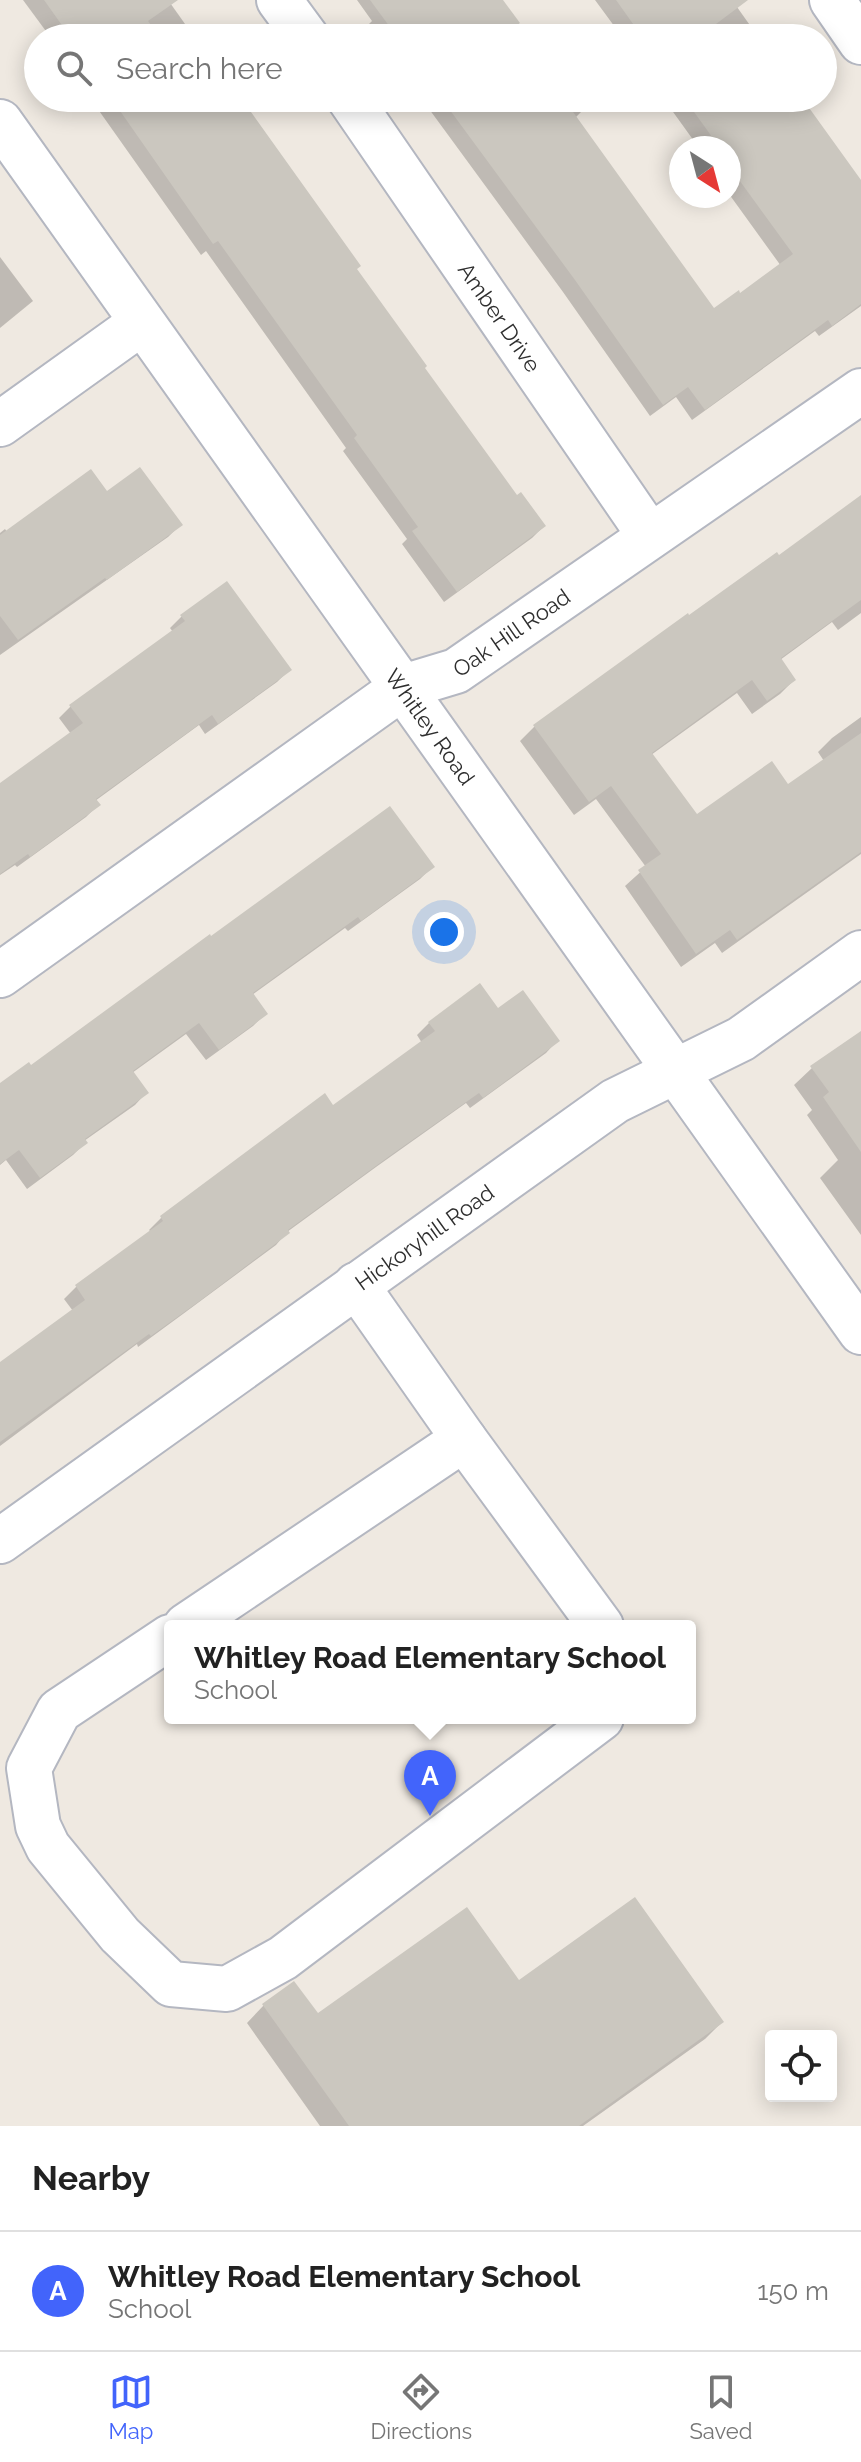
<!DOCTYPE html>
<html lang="en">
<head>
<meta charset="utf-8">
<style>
	body { margin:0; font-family:Raleway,sans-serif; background:#f6f6f6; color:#222 }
	.controls { position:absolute; right:24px; bottom:24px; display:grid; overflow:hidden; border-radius:8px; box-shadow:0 4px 20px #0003 }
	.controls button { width:72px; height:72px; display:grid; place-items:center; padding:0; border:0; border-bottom:2px solid #e0e0e0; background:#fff; color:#222; font:40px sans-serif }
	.compass { position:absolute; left:669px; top:136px; width:72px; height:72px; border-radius:50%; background:#fff; box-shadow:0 4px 20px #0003; rotate:144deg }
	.you { position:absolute; left:444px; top:932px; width:28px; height:28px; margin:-20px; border:6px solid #fff; border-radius:50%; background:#1a73e8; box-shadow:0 0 0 12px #1a73e833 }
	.badge { display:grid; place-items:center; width:52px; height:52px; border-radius:50%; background:#4264fb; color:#fff; font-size:26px; font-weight:700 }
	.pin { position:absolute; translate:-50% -66px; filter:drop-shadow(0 2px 4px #0008) }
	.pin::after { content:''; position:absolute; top:42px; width:28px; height:24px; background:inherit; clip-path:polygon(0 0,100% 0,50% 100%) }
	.popup { position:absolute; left:164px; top:1620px; width:532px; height:104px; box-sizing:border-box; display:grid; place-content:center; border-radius:8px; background:#fff; filter:drop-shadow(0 2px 6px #0005); font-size:26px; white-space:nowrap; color:#767676 }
	.popup b { font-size:30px; color:#222 }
	.popup::after { content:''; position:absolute; left:50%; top:100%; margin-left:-16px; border:16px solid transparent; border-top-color:#fff }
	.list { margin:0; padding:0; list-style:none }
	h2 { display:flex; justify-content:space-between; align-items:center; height:104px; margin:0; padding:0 32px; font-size:34px }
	h2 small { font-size:26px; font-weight:400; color:#767676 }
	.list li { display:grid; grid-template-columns:52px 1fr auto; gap:24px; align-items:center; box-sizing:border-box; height:120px; padding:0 32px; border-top:2px solid #e0e0e0 }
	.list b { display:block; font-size:30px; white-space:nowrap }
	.list p { margin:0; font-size:26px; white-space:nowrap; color:#767676 }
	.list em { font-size:26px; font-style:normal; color:#767676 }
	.icon { flex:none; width:44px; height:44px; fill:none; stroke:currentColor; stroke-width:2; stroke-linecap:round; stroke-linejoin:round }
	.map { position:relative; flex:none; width:861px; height:2126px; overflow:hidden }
	.search { position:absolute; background:#fff; box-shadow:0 4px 20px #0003; left:24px; right:24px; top:24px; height:88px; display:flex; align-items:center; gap:20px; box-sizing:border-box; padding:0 28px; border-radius:44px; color:#767676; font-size:30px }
	.sheet { height:224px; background:#fff }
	nav { display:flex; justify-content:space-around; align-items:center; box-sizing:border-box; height:112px; border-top:2px solid #e0e0e0; background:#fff; font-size:22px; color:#767676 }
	nav a { display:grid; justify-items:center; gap:4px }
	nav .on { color:#4264fb }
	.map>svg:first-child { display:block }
	.shadow { fill:#0003 }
	.building { fill:#cbc7bf }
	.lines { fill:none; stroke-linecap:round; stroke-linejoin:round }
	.minor-casing { stroke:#b4b7c1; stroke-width:48 }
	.minor { stroke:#fff; stroke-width:44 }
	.labels { text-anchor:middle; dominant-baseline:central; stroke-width:7; stroke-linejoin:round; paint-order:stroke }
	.street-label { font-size:22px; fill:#2e2e2e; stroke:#fff }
</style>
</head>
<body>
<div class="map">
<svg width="861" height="2126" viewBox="0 0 861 2126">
	<rect width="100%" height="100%" fill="#efe9e1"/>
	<g class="shadow">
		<polygon points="23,0 168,0 195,38 51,38"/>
		<polygon points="357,0 501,0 528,38 378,38 368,25 372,21"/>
		<polygon points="595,0 735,0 737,7 759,38 623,38"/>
		<polygon points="90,98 238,98 422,368 517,498 544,526 532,538 444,602 402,544 407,539 343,451 346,448 206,251 201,255"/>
		<polygon points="421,98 578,98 585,108 575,118 714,311 781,266 729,194 729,148 699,148 663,98 799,98 861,182 861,306 819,336 815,331 692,420 676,397 650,416 563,292"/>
		<polygon points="0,257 33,301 0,328"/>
		<polygon points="107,494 180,525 168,537 0,655 0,533 5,529 7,532"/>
		<polygon points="861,498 861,613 838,630 832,622 780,660 794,680 780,694 752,714 737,693 651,755 696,817 788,787 824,761 818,752 832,738 861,717 861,854 722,953 715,943 681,967 625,886 646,867 596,799 574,815 520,741 534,727 687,616 689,618 778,558"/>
		<polygon points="182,616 289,670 277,682 205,734 199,725 95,801 98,805 86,817 17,867 15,865 0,875 0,786 71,734 59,718 71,706 173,632 170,628"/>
		<polygon points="432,867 420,879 348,931 345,928 252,995 265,1014 253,1026 206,1060 186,1034 132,1073 146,1093 135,1105 84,1141 85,1143 73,1155 27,1189 6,1160 0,1165 0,1085 30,1068 211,939"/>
		<polygon points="480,986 497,1011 557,1041 546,1053 470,1108 466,1103 376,1167 287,1232 276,1245 187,1311 138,1347 137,1344 0,1446 0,1364 73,1311 64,1299 76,1287 151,1232 149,1230 161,1218 324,1096 333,1108 422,1043 417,1035 429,1023"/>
		<polygon points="861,1034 861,1235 820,1178 838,1160 807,1115 812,1110 794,1085 812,1068"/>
		<polygon points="518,1983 722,2022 705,2039 583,2126 320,2126 247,2023 264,2005 317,2016"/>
	</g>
	<g class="building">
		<polygon points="44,0 178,0 148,21 161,38 71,38"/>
		<polygon points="370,0 503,0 520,23 500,38 398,38"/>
		<polygon points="616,0 748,0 716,24 726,38 643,38"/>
		<polygon points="111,98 241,98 361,266 357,269 427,366 425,368 517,495 521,492 546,526 457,592 412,531 418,527 354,438 357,435 218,241 213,244"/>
		<polygon points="441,98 563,98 714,308 739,290 740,293 793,254 729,166 729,148 720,148 684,98 802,98 861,180 861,304 832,326 828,320 705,410 688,387 663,405 575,280"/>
		<polygon points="140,467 183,525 107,580 105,578 18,640 0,616 0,535 91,469 107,491"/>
		<polygon points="861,495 861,600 781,658 796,680 767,701 752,680 652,753 697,814 772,761 788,784 861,733 861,852 737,940 730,930 696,954 638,870 661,854 611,786 589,802 533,725 688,613 689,615 777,552 779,555"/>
		<polygon points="227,581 292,670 218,724 212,715 96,799 101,805 30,857 28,854 0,874 0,783 83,723 69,705 185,621 180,615"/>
		<polygon points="390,806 435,867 361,921 358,917 253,993 268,1014 219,1050 199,1023 133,1071 149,1093 85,1139 88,1143 40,1178 19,1150 0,1164 0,1083 29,1062 31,1065 210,934 211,936"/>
		<polygon points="480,983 498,1008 523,990 560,1041 483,1098 479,1093 391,1155 288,1230 290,1233 201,1300 151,1336 149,1334 0,1442 0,1362 85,1300 75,1285 163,1221 160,1216 325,1093 333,1105 435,1031 428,1022"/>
		<polygon points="861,1031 861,1152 823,1097 829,1092 810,1066"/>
		<polygon points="635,1897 724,2022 579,2126 349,2126 262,2004 294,1981 318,2013 467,1907 519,1980"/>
	</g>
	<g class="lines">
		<defs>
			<g id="minor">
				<polyline points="279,0 307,38"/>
				<polyline points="832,0 861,42"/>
				<path id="s1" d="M 349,98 L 650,536"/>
				<path id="s2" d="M 0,122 C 284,527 576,927 861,1332"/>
				<polyline points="0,424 141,323"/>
				<path id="s3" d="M 0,975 L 403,687 L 456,671 L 861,391"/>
				<polyline points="356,1285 464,1439 601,1626"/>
				<path id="s4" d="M 0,1541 L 615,1101 L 741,1039 L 861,953"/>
				<polyline points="186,1626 464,1439"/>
				<polyline points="170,1637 59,1711 29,1768 38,1826 48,1847 120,1935 171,1984 227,1989 283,1958 601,1718"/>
			</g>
		</defs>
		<use href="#minor" class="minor-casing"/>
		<use href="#minor" class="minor"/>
	</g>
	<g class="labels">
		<g class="street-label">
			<text stroke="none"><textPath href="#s1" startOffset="266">Amber Drive</textPath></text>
			<text stroke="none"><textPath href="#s3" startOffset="618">Oak Hill Road</textPath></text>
			<text stroke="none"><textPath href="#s2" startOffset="742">Whitley Road</textPath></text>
			<text stroke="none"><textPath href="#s4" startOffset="522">Hickoryhill Road</textPath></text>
		</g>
	</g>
</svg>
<div class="controls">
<button><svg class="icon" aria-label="locate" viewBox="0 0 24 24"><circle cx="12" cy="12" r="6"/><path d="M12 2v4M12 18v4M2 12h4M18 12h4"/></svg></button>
</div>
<svg class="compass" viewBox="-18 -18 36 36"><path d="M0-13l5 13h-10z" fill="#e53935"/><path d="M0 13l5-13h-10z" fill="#767676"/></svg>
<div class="you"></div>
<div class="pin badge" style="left:430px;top:1816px">A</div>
<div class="popup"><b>Whitley Road Elementary School</b>School</div>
<div class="search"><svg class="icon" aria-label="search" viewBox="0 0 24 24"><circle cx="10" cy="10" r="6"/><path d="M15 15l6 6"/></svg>Search here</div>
</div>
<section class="sheet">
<h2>Nearby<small></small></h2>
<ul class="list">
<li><span class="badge">A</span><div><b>Whitley Road Elementary School</b><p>School</p></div><em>150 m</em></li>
</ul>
</section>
<nav>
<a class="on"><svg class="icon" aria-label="map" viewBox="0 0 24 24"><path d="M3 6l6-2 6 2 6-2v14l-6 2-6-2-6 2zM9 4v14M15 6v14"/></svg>Map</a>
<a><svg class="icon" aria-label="directions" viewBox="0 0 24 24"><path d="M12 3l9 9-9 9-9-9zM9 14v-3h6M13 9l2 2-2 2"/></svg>Directions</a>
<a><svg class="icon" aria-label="saved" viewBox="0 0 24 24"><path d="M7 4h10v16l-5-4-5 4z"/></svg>Saved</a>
</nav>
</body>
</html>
